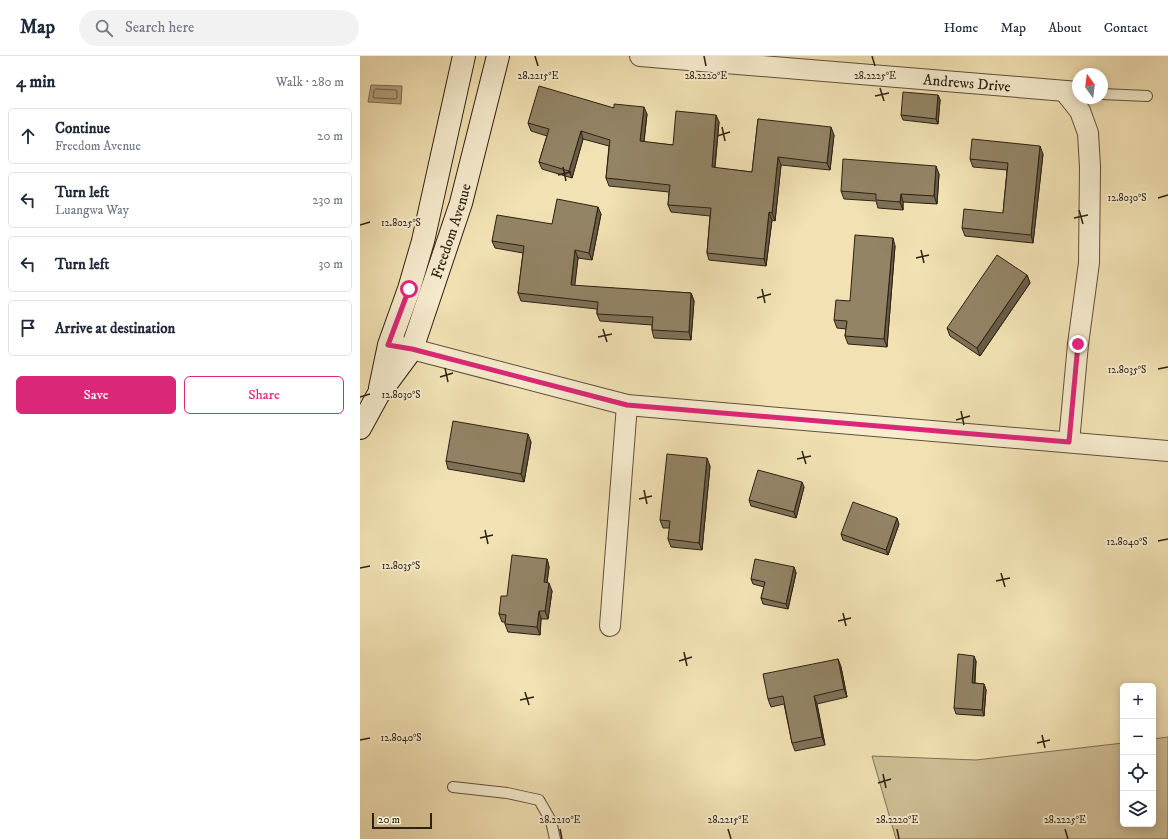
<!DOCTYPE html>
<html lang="en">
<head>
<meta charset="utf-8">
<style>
	body { margin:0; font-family:"IM FELL DW Pica",serif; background:#f2f2f3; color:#1f2937 }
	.controls { position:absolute; right:12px; bottom:12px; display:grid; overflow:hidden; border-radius:6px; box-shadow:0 2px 10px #0003 }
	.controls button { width:36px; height:36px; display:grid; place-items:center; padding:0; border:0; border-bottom:1px solid #e0e1e3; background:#fff; color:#1f2937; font:20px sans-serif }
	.compass { position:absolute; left:712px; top:12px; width:36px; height:36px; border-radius:50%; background:#fff; box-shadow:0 2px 10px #0003; rotate:346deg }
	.scale { position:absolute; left:12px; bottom:10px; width:60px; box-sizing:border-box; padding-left:4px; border:2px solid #2e2012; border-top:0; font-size:11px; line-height:14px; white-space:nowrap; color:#2e2012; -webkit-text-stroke:3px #f6ecce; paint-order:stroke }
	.stop { position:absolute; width:12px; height:12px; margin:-9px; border:3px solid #db2777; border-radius:50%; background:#fff }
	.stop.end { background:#db2777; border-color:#fff; box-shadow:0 1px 4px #0008 }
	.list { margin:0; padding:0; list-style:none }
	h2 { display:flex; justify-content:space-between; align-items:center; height:52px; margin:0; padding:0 16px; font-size:17px }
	h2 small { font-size:13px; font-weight:400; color:#747a83 }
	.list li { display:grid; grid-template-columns:26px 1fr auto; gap:12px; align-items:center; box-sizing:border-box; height:56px; margin:0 8px 8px; padding:0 8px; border:1px solid #e0e1e3; border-radius:6px }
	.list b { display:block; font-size:15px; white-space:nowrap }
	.list p { margin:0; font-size:13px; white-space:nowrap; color:#747a83 }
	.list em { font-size:13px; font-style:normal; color:#747a83 }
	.actions { display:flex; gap:8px; padding:12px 16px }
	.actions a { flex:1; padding:9px 0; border:1px solid #db2777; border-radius:6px; text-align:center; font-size:14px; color:#db2777 }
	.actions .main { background:#db2777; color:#fff }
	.icon { flex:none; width:22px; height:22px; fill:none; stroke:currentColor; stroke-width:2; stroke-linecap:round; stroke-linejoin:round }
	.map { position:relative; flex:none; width:808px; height:783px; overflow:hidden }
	header { display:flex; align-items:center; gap:24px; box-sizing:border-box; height:56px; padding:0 20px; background:#fff; border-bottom:1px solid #e0e1e3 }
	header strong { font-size:19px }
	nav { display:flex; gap:22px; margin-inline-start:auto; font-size:14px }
	.search { width:280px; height:36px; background:#f2f2f3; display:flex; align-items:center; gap:10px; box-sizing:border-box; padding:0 14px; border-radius:22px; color:#747a83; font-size:15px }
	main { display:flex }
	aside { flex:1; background:#fff }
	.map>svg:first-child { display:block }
	.green { fill:#d0c098; stroke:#7f7055 }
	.water { fill:#af9f7c; stroke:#7b6c52 }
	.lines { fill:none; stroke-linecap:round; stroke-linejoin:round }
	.shore { stroke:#6e6047; stroke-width:1 }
	.lane-casing { stroke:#5f503a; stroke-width:12 }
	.street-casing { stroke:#5f503a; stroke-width:22 }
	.secondary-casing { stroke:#2e2012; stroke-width:24 }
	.lane { stroke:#f6ecce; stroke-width:10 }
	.street { stroke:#f6ecce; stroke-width:20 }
	.secondary { stroke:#f6ecce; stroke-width:22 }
	.wall { fill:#7e7258; stroke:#2e2012 }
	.shaded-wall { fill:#675c47; stroke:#2e2012 }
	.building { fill:#938466; stroke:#2e2012 }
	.route { stroke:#db2777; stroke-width:5 }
	.ticks { fill:none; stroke:#2e2012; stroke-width:1.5 }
	.labels { text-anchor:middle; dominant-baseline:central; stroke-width:4; stroke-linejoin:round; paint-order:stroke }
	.street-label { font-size:15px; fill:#2e2012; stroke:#f6ecce }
	.ticks-label { font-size:10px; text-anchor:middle; fill:#2e2012; stroke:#f6ecce; stroke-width:4; stroke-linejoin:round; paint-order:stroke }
</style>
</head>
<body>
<header>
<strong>Map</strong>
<div class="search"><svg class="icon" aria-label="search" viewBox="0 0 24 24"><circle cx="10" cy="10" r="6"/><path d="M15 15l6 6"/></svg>Search here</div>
<nav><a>Home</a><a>Map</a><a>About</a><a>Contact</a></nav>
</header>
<main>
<aside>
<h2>4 min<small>Walk · 280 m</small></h2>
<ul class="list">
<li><svg class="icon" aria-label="ahead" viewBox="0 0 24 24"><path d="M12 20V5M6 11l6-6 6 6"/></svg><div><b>Continue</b><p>Freedom Avenue</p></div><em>20 m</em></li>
<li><svg class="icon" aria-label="left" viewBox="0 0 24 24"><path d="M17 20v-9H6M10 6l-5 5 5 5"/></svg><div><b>Turn left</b><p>Luangwa Way</p></div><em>230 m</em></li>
<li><svg class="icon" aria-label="left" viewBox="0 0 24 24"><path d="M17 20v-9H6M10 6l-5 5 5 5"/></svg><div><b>Turn left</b></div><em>30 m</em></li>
<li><svg class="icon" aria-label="arrive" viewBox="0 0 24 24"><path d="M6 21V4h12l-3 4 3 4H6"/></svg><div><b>Arrive at destination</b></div></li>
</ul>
<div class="actions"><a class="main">Save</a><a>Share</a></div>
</aside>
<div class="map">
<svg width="808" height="783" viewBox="0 0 808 783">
	<rect width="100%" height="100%" fill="#f1e1b3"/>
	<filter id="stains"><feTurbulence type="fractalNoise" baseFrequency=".005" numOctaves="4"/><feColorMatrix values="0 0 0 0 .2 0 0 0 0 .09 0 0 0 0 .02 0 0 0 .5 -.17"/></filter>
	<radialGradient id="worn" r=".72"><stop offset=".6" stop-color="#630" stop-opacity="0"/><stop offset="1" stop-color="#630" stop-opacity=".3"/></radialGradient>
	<polygon class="green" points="808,681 808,783 536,783 512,700 616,704 763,687 763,768 793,768 793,683"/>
	<polygon class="water" points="11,29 42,30 41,48 8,46"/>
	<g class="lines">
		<polygon class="shore" points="16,33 36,34 37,36 37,42 35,43 15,42 13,41 14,35"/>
		<defs>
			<g id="lane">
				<polyline points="742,38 787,40"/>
				<polyline points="93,731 147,737 179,744 191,765 195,783"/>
			</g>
			<g id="street">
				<path id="s1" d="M 280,0 L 718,36"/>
				<polyline points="704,35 720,55 728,77 730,111 729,207 718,288 709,386"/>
				<polyline points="36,290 52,293 267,349 808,395"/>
				<polyline points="250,570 267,349"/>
			</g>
			<g id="secondary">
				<polyline points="20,332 29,289 49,233 63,185 104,0"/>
				<path id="s2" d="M 0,372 L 18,339 L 52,293 L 101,147 L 138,0"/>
			</g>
		</defs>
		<use href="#lane" class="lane-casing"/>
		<use href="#street" class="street-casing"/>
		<use href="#secondary" class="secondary-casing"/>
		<use href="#lane" class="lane"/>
		<use href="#street" class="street"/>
		<use href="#secondary" class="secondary"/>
	</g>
	<g class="wall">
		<polygon points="578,39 580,44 578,68 543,64 541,59"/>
		<polygon points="254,52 287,58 284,86 313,89 359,66 355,112 392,116 398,63 474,79 470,114 421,109 415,165 412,164 406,210 349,204 347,197 350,160 311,156 308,149 309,136 249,130 246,122 249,90 223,83 212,122 182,113 179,106 187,80 171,75 168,67"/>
		<polygon points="683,98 673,187 605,180 602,172 643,157 647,114 613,111 610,103"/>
		<polygon points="579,118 577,148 543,146 543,154 518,152 516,145 484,143 481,135"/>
		<polygon points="241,158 232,204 218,202 214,230 331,237 334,245 331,284 294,282 292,274 292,269 240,265 237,258 237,253 161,245 158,237 163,197 135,192 132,185 192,168"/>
		<polygon points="535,190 527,291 488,288 485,280 486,273 477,272 474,264 490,245"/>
		<polygon points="667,219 670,227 620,300 590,280 587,272"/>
		<polygon points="171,386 164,426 88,413 86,405"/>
		<polygon points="350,410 342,494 311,491 308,483 310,472 303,472 300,464"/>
		<polygon points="444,431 436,462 391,450 389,444"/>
		<polygon points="539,468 528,499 483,484 481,478"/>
		<polygon points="187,503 189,511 187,527 192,535 188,563 181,563 180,579 148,576 145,568 145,566 142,566 139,558 147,540"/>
		<polygon points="434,511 436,517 428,553 403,548 401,542 404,531 393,528 391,523"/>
		<polygon points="478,603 481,611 487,641 457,648 465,689 435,695 432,687 424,648 411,651 408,643"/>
		<polygon points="616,605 615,627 624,628 626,634 624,660 596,658 594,652"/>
	</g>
	<g class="shaded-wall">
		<polygon points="578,39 580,44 578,68 576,63"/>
		<polygon points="284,51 287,58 283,93 280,85"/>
		<polygon points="356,59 359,66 354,119 352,111"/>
		<polygon points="471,71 474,79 470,114 467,107"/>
		<polygon points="221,75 223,83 212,122 209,115"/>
		<polygon points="680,90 683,98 673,187 671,179"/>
		<polygon points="418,101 421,109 415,165 412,157"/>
		<polygon points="576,110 579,118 577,148 574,140"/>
		<polygon points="541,138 543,146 543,154 540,146"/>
		<polygon points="238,151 241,158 232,204 229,197"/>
		<polygon points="409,156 412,164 406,210 404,203"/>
		<polygon points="533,182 535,190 527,291 524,283"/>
		<polygon points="215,194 218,202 214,237 211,229"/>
		<polygon points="667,219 670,227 620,300 617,292"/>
		<polygon points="331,237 334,245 331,284 329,276"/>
		<polygon points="168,378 171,386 164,426 161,418"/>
		<polygon points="347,402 350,410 342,494 339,487"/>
		<polygon points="442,426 444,431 436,462 434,456"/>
		<polygon points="537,462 539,468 528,499 526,494"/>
		<polygon points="187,503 189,511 186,534 184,526"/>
		<polygon points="434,511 436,517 428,553 426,548"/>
		<polygon points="189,527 192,535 188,563 185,555"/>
		<polygon points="179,555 181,563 180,579 177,571"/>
		<polygon points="614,600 616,605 614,633 612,627"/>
		<polygon points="478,603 481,611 487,641 484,633"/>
		<polygon points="624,628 626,634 624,660 622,654"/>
		<polygon points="454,640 457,648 465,689 462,681"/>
	</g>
	<g class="building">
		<polygon points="179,30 254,52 254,48 284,51 280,85 313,89 316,55 356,59 352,111 392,116 398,63 471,71 467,107 418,101 412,157 409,156 404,203 347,197 351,152 308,149 310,129 246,122 250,84 221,75 209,115 179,106 189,73 168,67"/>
		<polygon points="543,36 578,39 576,63 541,59"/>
		<polygon points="612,83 680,90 671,179 602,172 604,153 643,157 648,107 610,103"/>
		<polygon points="483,103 576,110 574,140 541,138 540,146 516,144 516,138 481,135"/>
		<polygon points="197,143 238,151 229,197 215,194 211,229 331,237 329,276 292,274 293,261 237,258 238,246 158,237 164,190 132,185 137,159 192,168"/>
		<polygon points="495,179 533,182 524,283 485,280 487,265 474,264 476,244 490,245"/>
		<polygon points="637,199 667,219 617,292 587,272"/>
		<polygon points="93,365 168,378 161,418 86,405"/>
		<polygon points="307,398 347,402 339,487 308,483 310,465 300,464"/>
		<polygon points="398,414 442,426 434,456 389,444"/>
		<polygon points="493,446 537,462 526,494 481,478"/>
		<polygon points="152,499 187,503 184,526 189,527 185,555 179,555 177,571 145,568 146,559 139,558 141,540 147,540"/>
		<polygon points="395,503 434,511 426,548 401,542 405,526 391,523"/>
		<polygon points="598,598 614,600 612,627 624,628 622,654 594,652"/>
		<polygon points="478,603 484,633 454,640 462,681 432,687 423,640 408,643 403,618"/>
	</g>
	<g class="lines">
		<polyline class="route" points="49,233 28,289 52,293 267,349 709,386 718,288"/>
	</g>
	<path class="ticks" d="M 175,0 L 178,10M 344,0 L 346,10M 512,0 L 515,10M 520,32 L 524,45M 515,40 L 529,37M 362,71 L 365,85M 357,80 L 370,76M 203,111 L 206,125M 198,119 L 211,116M 798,142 L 808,139M 719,154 L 723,168M 714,162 L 728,159M 0,169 L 10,166M 561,194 L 564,207M 556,202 L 569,199M 402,233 L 405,247M 397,242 L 411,238M 243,273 L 247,286M 238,281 L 252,278M 85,312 L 88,326M 798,313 L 808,311M 80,321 L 93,317M 0,341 L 10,338M 601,355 L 604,369M 596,364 L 610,360M 442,395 L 446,408M 437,403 L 451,400M 284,434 L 287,448M 279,443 L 292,440M 125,474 L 128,488M 120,482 L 133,479M 798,485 L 808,483M 0,512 L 10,510M 641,517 L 645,531M 636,525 L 650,522M 483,557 L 486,570M 478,565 L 491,562M 324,596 L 327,610M 319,605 L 332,601M 165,636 L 169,649M 160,644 L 174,641M 682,679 L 685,692M 0,684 L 10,682M 677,687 L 690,684M 523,718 L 526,732M 518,727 L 531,723M 200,773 L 202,783M 368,773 L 371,783M 537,773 L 539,783M 705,773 L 708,783"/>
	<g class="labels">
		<g class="street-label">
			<text stroke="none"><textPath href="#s1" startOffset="328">Andrews Drive</textPath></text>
			<text stroke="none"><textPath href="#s2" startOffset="219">Freedom Avenue</textPath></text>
		</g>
	</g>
	<g class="ticks-label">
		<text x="178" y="23">28.2215°E</text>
		<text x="346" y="23">28.2220°E</text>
		<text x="515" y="23">28.2225°E</text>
		<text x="767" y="145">12.8030°S</text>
		<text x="41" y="170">12.8025°S</text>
		<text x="767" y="317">12.8035°S</text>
		<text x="41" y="342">12.8030°S</text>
		<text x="767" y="489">12.8040°S</text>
		<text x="41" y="513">12.8035°S</text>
		<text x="41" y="685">12.8040°S</text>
		<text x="200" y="767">28.2210°E</text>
		<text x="368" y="767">28.2215°E</text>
		<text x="537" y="767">28.2220°E</text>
		<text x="705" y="767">28.2225°E</text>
	</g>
	<rect width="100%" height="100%" filter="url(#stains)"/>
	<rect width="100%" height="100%" fill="url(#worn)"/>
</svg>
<div class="controls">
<button>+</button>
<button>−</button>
<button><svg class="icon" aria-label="locate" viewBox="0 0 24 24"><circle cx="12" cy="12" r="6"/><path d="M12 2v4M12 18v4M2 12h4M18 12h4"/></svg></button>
<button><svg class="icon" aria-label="layers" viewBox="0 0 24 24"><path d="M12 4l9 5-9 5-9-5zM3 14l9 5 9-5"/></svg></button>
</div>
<svg class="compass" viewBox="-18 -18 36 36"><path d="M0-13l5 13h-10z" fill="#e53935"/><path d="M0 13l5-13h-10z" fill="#747a83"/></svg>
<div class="scale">20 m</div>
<div class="stop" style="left:49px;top:233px"></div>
<div class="stop end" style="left:718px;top:288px"></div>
</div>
</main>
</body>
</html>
